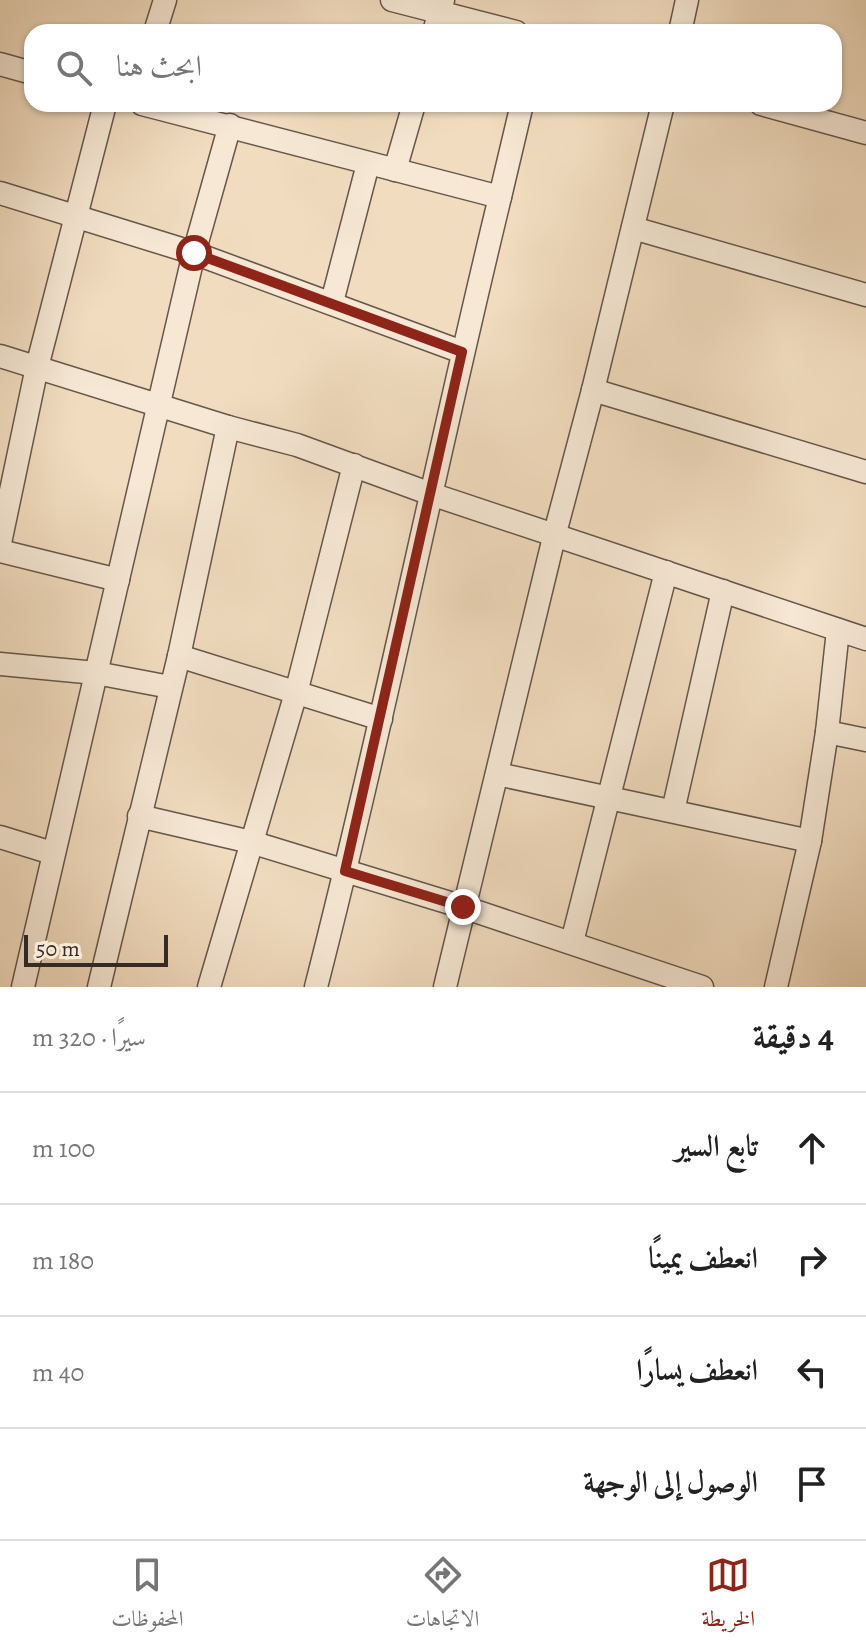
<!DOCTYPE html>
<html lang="ar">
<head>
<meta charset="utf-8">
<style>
	body { margin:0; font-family:Alegreya,Amiri,serif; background:#f6f6f6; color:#222; direction:rtl }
	.scale { position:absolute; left:24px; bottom:20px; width:144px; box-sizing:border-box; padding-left:8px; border:4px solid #362b24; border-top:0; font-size:22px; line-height:28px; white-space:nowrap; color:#362b24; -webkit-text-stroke:6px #f6e8d5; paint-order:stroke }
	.stop { position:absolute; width:24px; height:24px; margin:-18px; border:6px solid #8f2418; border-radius:50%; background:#fff }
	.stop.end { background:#8f2418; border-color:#fff; box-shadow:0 2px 8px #0008 }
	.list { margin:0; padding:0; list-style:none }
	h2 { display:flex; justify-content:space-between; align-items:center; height:104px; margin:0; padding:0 32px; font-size:34px }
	h2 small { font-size:26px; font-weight:400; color:#767676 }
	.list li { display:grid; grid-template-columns:52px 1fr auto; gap:24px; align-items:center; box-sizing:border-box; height:112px; padding:0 32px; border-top:2px solid #e0e0e0 }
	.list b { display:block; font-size:30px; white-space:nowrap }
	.list em { font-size:26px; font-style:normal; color:#767676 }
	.icon { flex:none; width:44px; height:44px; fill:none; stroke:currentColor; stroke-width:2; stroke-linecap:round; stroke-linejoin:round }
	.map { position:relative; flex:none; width:866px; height:987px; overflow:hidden; direction:ltr }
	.search { position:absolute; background:#fff; box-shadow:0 2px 6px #0004; left:24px; right:24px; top:24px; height:88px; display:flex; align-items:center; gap:20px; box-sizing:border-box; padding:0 28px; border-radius:24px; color:#767676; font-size:30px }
	.sheet { height:552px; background:#fff }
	nav { display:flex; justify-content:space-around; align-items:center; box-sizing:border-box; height:112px; border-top:2px solid #e0e0e0; background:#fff; font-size:22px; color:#767676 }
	nav a { display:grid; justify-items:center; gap:4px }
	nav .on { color:#8f2418 }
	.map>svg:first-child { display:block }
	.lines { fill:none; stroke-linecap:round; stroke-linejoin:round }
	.street-casing { stroke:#65574b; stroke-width:25 }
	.street { stroke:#f6e8d5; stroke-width:22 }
	.route { stroke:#8f2418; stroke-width:10 }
</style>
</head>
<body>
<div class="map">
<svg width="866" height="987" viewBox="0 0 866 987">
	<rect width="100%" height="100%" fill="#f1dcbf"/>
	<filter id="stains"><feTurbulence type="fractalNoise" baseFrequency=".0025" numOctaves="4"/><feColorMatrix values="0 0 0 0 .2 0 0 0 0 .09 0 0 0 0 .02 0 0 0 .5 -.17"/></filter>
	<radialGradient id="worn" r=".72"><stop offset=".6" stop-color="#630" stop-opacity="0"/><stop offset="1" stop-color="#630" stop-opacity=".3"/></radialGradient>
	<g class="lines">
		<defs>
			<g id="street">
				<polyline points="392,0 516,32"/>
				<polyline points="155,32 165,0"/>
				<polyline points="434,32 443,0"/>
				<polyline points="680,32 687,0"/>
				<polyline points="0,64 32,73"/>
				<polyline points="142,104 500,197 522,104"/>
				<polyline points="663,104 593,390 866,472"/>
				<polyline points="761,104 866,133"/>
				<polyline points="395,170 414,104"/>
				<polyline points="0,193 194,253 462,352"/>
				<polyline points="633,228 866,295"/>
				<polyline points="332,302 368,164"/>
				<polyline points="0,356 228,427 297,445 431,494 866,639"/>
				<polyline points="0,543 37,367 105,104"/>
				<polyline points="0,551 118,580"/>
				<polyline points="179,656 381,719"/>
				<polyline points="0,664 96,673 170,687"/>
				<polyline points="827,732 866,740"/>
				<polyline points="497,774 810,841"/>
				<polyline points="673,811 723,591"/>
				<polyline points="139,816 251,842 463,907 702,987"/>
				<polyline points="0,837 52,853"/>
				<polyline points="572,942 666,572"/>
				<polyline points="23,987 194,253 230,125"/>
				<polyline points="99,987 179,656 228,427"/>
				<polyline points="209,987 296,693 354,465"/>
				<path d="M 316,987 C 383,725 436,460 500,197"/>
				<polyline points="445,987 555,533 593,390"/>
				<polyline points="776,987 810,841 827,732 838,630"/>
			</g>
		</defs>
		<use href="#street" class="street-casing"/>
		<use href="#street" class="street"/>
	</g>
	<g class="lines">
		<polyline class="route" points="194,253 462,352 345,871 463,907"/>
	</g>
	<rect width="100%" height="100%" filter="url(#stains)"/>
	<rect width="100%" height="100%" fill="url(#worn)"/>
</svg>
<div class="scale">50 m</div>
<div class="stop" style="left:194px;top:253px"></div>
<div class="stop end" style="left:463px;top:907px"></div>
<div class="search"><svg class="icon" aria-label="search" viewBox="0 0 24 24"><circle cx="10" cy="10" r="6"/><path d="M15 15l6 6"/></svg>ابحث هنا</div>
</div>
<section class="sheet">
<h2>4 دقيقة<small>سيرًا · 320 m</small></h2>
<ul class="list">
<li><svg class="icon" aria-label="ahead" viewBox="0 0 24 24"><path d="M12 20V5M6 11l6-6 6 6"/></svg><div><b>تابع السير</b></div><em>100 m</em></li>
<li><svg class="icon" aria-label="right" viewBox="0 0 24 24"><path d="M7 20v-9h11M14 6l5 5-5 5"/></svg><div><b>انعطف يمينًا</b></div><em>180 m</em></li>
<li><svg class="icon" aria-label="left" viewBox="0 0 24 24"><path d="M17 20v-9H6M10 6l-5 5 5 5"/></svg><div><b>انعطف يسارًا</b></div><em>40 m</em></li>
<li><svg class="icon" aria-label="arrive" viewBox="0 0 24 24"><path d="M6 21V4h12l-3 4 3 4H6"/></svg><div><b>الوصول إلى الوجهة</b></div></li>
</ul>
</section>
<nav>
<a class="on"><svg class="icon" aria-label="map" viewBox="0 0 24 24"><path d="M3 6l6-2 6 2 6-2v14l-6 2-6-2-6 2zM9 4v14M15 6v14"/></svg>الخريطة</a>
<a><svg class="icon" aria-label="directions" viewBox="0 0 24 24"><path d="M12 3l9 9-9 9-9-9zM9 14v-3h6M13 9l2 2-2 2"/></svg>الاتجاهات</a>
<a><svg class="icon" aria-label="saved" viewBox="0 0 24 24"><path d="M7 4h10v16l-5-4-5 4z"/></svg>المحفوظات</a>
</nav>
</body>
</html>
